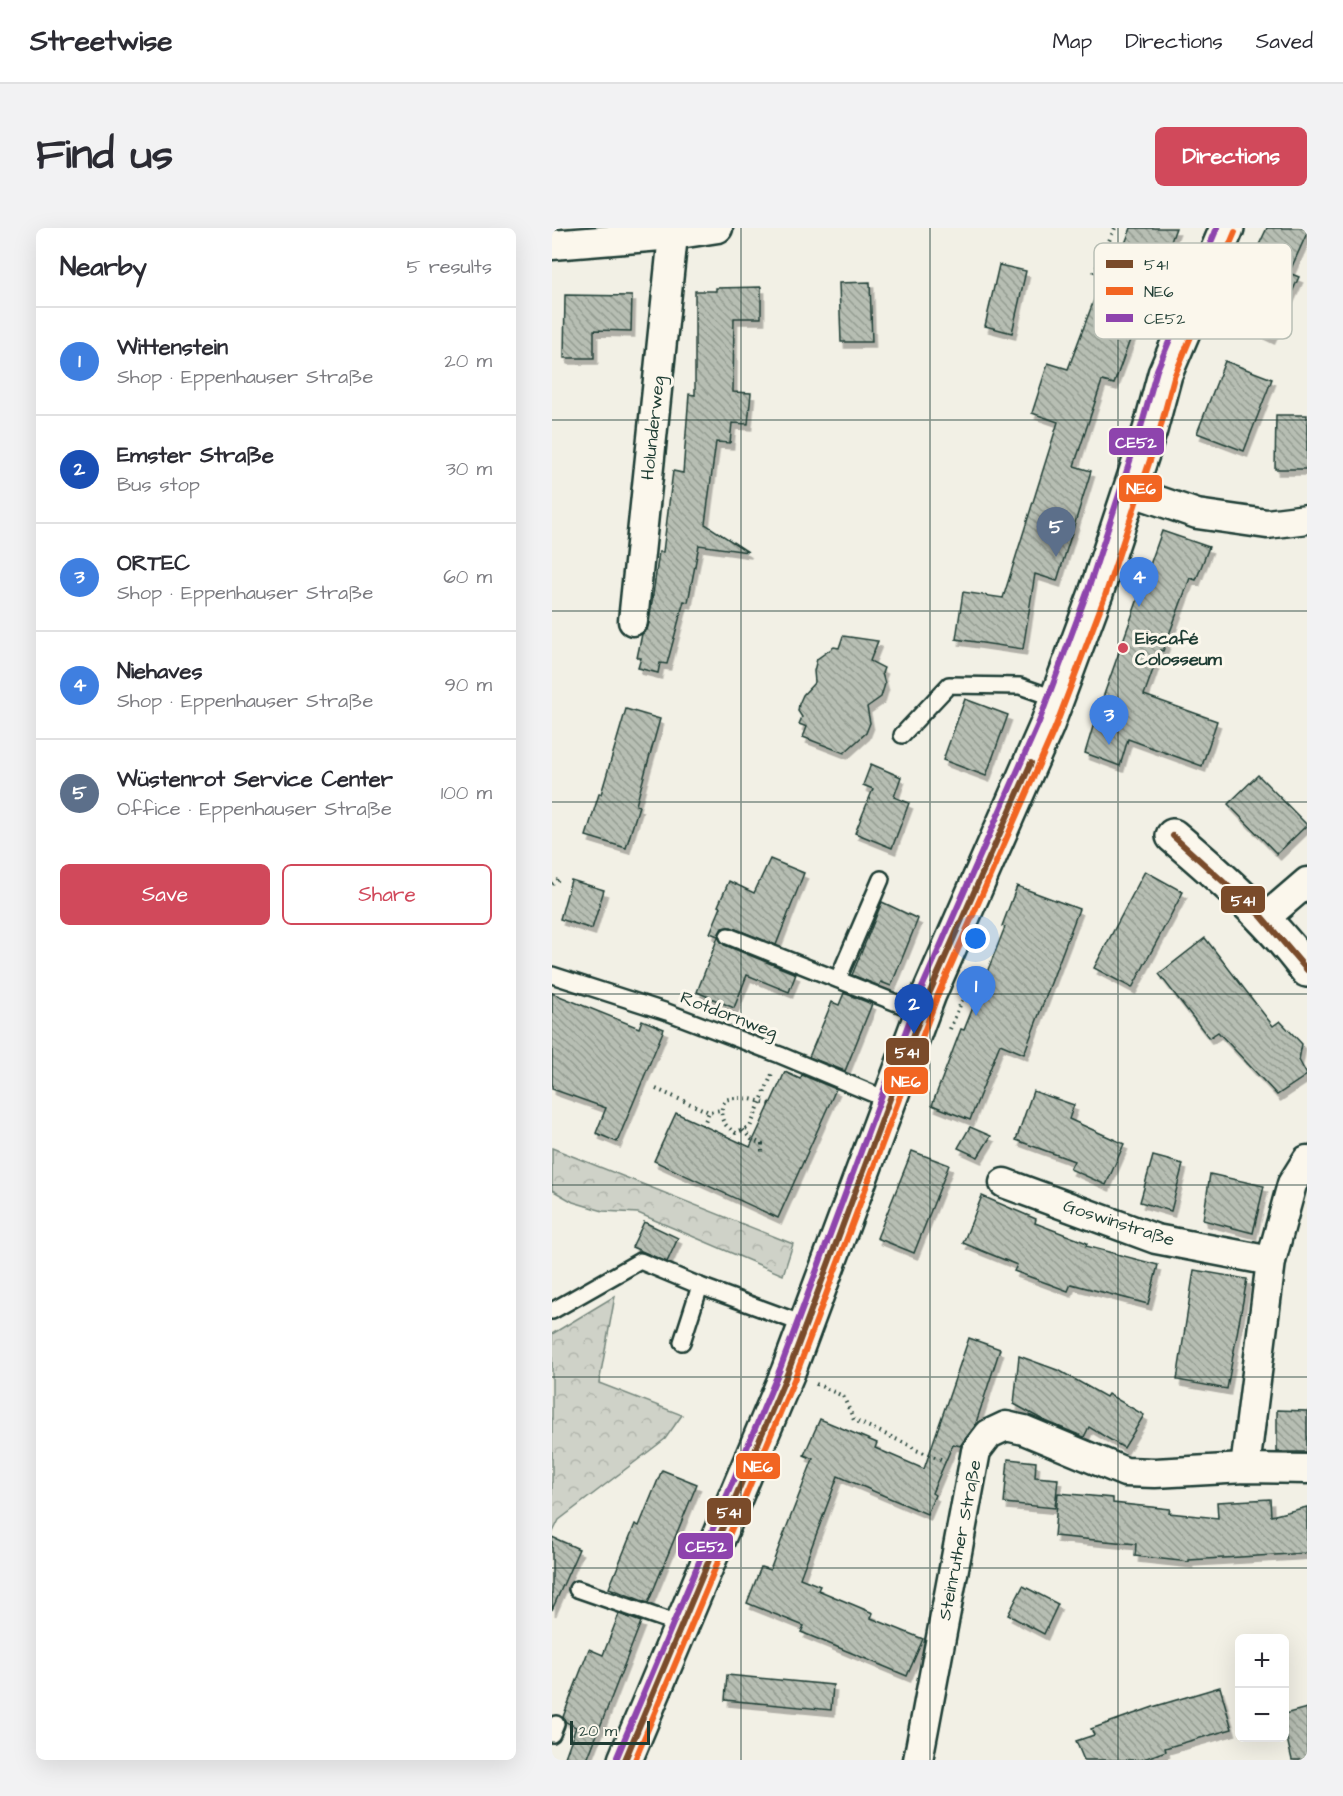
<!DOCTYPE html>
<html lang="en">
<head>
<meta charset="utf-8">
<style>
	body { margin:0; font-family:"Architects Daughter",sans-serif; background:#f2f2f3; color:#2b2b33 }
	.controls { position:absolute; right:18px; bottom:18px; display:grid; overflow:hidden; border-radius:9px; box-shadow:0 6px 24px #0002 }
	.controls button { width:54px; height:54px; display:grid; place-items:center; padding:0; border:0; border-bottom:2px solid #e1e1e2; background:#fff; color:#2b2b33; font:30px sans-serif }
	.scale { position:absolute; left:18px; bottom:15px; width:80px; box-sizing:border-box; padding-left:6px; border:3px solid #1f3d34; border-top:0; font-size:16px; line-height:21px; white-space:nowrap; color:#1f3d34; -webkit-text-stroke:4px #fbf7ec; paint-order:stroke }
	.you { position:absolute; left:424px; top:711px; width:21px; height:21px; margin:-15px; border:4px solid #fff; border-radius:50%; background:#1a73e8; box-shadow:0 0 0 9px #1a73e833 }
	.badge { display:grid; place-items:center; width:39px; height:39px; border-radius:50%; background:#d1495b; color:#fff; font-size:20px; font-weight:700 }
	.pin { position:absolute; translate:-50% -50px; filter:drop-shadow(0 2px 3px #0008) }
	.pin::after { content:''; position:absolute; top:32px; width:21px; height:18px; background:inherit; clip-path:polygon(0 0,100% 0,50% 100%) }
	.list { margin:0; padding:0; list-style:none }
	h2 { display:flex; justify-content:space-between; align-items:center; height:78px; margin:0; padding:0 24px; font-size:26px }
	h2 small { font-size:20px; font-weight:400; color:#7c7c81 }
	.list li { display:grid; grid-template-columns:39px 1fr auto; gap:18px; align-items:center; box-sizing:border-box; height:108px; padding:0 24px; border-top:2px solid #e1e1e2 }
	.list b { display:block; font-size:22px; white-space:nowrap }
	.list p { margin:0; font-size:20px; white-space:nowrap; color:#7c7c81 }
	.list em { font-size:20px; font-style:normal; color:#7c7c81 }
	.actions { display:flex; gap:12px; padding:18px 24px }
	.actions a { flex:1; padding:14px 0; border:2px solid #d1495b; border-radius:9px; text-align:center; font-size:21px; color:#d1495b }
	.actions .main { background:#d1495b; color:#fff }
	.map { position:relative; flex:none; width:755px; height:1532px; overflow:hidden; border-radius:9px }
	header { display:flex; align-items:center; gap:36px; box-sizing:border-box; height:84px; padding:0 30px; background:#fff; border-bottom:2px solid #e1e1e2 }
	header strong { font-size:28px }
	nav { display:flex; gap:33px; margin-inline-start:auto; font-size:21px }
	.intro { display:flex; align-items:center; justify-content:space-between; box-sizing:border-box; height:144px; padding:0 36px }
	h1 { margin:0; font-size:42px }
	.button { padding:15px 27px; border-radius:9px; background:#d1495b; color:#fff; font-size:21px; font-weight:700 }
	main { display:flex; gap:36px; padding:0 36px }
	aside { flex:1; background:#fff; border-radius:9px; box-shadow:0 6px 24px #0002 }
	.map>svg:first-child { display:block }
	.forest { fill:url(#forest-crowns); stroke:#77887e; stroke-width:1.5 }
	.building { fill:url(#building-back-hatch); stroke:#1f3d34; stroke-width:1.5; filter:url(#shadow) }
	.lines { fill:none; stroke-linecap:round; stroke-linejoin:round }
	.service-casing { stroke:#1f3d34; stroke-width:20 }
	.minor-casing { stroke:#1f3d34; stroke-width:33 }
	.tertiary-casing { stroke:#1f3d34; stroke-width:38 }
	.primary-casing { stroke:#1f3d34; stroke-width:38 }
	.path { stroke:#1f3d34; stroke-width:4; stroke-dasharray:1.5 4.5; stroke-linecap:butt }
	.service { stroke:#fbf7ec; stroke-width:15 }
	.minor { stroke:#fbf7ec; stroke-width:28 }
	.tertiary { stroke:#fbf7ec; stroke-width:33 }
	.primary { stroke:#fbf7ec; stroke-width:33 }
	.bus-1-casing { stroke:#fbf7ec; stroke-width:10 }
	.bus-2-casing { stroke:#fbf7ec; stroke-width:10 }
	.bus-3-casing { stroke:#fbf7ec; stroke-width:10 }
	.bus-1 { stroke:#7a4b2a; stroke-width:6 }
	.bus-2 { stroke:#f26522; stroke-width:6 }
	.bus-3 { stroke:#8e44ad; stroke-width:6 }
	.grid { fill:none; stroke:#1f3d34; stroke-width:1.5; stroke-opacity:0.55 }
	.poi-dot { fill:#d1495b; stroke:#fbf7ec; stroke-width:2 }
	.labels { text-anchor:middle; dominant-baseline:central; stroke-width:6; stroke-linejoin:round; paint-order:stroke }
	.street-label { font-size:18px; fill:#1f3d34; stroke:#fbf7ec }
	.poi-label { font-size:18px; font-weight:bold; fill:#1f3d34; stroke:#fbf7ec; text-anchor:start }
	.key { fill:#fbf7ec; stroke:#b9bfb5; stroke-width:1.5 }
	.key-label { font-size:16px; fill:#1f3d34 }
	.line-badge { stroke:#fbf7ec; stroke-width:2 }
	.badge-label { font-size:16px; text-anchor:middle; font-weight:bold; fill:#fff }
</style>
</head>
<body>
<header>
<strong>Streetwise</strong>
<nav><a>Map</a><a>Directions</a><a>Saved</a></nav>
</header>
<div class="intro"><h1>Find us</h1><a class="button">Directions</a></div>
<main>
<aside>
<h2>Nearby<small>5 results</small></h2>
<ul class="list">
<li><span class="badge" style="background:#3f7fe0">1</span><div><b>Wittenstein</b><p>Shop · Eppenhauser Straße</p></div><em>20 m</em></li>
<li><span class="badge" style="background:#1a4fb4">2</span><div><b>Emster Straße</b><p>Bus stop</p></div><em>30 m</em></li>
<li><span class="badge" style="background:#3f7fe0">3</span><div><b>ORTEC</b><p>Shop · Eppenhauser Straße</p></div><em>60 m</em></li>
<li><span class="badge" style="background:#3f7fe0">4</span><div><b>Niehaves</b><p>Shop · Eppenhauser Straße</p></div><em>90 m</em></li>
<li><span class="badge" style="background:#5c6f8a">5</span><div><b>Wüstenrot Service Center</b><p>Office · Eppenhauser Straße</p></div><em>100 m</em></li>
</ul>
<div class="actions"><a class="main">Save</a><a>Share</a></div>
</aside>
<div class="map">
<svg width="755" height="1532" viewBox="0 0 755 1532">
	<defs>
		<pattern id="forest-crowns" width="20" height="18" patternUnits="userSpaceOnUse" patternTransform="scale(1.5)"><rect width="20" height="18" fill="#cfd2c8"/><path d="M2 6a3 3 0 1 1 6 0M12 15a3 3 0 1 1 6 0" fill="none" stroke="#b1b5ac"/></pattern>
		<pattern id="building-back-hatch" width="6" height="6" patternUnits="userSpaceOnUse" patternTransform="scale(1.5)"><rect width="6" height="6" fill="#b7beb3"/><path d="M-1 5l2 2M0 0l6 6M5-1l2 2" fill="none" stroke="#949c92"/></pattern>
		<filter id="shadow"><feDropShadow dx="3.5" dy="6" stdDeviation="0" flood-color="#0004"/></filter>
	</defs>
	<rect width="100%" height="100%" fill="#f2f0e5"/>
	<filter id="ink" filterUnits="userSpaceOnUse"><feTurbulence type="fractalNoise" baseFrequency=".0167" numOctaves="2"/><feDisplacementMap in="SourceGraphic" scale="12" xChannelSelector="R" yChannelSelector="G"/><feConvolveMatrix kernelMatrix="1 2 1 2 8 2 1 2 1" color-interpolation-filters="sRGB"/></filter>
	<g filter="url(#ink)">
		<g class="forest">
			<polygon points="0,920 241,1016 231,1047 86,985 51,983 21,974 0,962"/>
			<polygon points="63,1068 47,1155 130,1187 113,1211 7,1292 0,1306 0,1106"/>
		</g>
		<g class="building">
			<polygon points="579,0 624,0 599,67 595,65 562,156 550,153 522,238 539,243 505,353 483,346 471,421 404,411 411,364 451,370 506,194 480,185 496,135 516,141 551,48 559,52"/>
			<polygon points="715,0 755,0 755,5 737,45 747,49 719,110 673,88"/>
			<polygon points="447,37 474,43 460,105 433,98"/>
			<polygon points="318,54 320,114 289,114 287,55"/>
			<polygon points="209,59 209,90 182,90 181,164 199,165 196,196 180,195 178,215 164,214 153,296 196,324 147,317 136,374 132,373 115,436 108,435 106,445 86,440 89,430 85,430 90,406 95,402 97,395 107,324 111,324 121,243 131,245 137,166 143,167 143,63 164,63 164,60"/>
			<polygon points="13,67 80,68 79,103 42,102 42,130 12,130"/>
			<polygon points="673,133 720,151 692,223 645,205"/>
			<polygon points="724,187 755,187 755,241 723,241"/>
			<polygon points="610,303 657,319 644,352 638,350 611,423 608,422 592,467 665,493 650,538 576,511 568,538 533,525 543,492"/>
			<polygon points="291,408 326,413 318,433 332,440 330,445 333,456 329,469 315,479 318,495 314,505 292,525 251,509 255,499 247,496 250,489 246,483 247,476 251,467 263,454 262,443 265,431 282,419 287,420"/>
			<polygon points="413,471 456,487 434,548 391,532"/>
			<polygon points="74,481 108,491 84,577 87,578 74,620 34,608 47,566 49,566"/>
			<polygon points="319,536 349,549 342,569 357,575 340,620 303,605 321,561 311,557"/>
			<polygon points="706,547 755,597 725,626 676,576"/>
			<polygon points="218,631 252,645 224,717 179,699 170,700 166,708 158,705 169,679 166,678 177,653 202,665"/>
			<polygon points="593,643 631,664 580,760 542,740"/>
			<polygon points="19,652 52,662 40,701 8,691"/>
			<polygon points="465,658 527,681 472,826 448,816 418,892 380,877 409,801 412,802 453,699 450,698"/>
			<polygon points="330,674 366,691 339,758 329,754 327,758 300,747"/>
			<polygon points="166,709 172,717 244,746 237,764 195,747 182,780 145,764"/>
			<polygon points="653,710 721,798 728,793 750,816 747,832 755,847 725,867 666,804 657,810 607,746"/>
			<polygon points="0,765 87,800 90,792 112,801 65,914 44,905 54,880 0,861"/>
			<polygon points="292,765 320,776 293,843 257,829 280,774 287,777"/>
			<polygon points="233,844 248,851 250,847 284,861 226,990 102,933 124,885 198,919"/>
			<polygon points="481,863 522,877 517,891 572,916 554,957 518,941 522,933 464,912"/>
			<polygon points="418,899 439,908 426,929 406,920"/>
			<polygon points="360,923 397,937 362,1025 325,1010"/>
			<polygon points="601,928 631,936 619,983 588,974"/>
			<polygon points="658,946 712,958 701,1005 651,992"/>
			<polygon points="430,968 484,991 483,995 535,1015 534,1018 606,1037 596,1076 519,1056 516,1063 462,1043 465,1037 411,1015"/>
			<polygon points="92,994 126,1010 115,1034 80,1019"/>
			<polygon points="642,1042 695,1051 675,1161 625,1152"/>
			<polygon points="417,1110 448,1121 423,1198 408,1218 401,1216 380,1265 383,1267 375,1286 286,1248 248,1350 268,1358 266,1362 321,1385 319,1390 371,1411 355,1448 249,1404 252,1398 195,1375 209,1339 218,1342 261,1231 252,1227 268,1191 325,1215 323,1220 372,1241"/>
			<polygon points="467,1128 508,1143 554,1169 556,1166 592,1187 572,1220 537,1199 532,1209 491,1192 462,1176"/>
			<polygon points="725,1182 755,1183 755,1224 725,1224"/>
			<polygon points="456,1231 484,1234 483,1249 506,1251 503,1280 452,1275"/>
			<polygon points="110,1242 145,1256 96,1375 57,1360 83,1296 87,1298"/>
			<polygon points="506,1265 561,1270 561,1275 618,1281 617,1285 666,1290 665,1274 718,1271 719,1288 755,1279 755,1325 637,1332 637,1334 583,1328 584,1316 502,1308"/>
			<polygon points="0,1309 27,1321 0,1382"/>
			<polygon points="471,1358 506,1376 492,1406 456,1387"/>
			<polygon points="67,1386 89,1394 35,1532 12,1532 24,1499 14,1494 11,1489 37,1421 51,1427"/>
			<polygon points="175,1447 281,1457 279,1482 173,1472"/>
			<polygon points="668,1459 680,1501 613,1520 614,1523 589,1532 532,1532 524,1513 542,1507 539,1501 604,1478"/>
			<polygon points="755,1480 755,1532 740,1532 732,1498 732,1486"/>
		</g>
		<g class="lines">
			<defs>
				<g id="service">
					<polyline points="350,507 397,457 468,458 505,471"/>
					<polyline points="176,708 370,785"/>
					<polyline points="0,747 115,784 228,827 336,872"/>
					<polyline points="286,751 329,651"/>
					<polyline points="0,1083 88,1033 148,1058 254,1097"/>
					<polyline points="130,1114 148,1058"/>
					<polyline points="25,1361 129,1397"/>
					<polyline points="0,1506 4,1496"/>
				</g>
				<g id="minor">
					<polyline points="0,17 121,7 166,0"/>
					<polyline points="578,263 645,286 715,296 755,291"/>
					<polyline points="81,393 121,7"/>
					<polyline points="712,691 755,654"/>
					<polyline points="452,955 604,1011 719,1033"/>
					<polyline points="693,1240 719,1033 740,956 755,932"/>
					<polyline points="366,1532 424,1223 437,1206 454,1198 472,1202 573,1244 603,1245 693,1240 755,1241"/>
				</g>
				<path id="tertiary" d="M 621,608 C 669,649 717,691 755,742"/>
				<polyline id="primary" points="73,1532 236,1144 377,766 495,497 544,365 598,202 613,146 675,0"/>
			</defs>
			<use href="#service" class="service-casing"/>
			<use href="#minor" class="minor-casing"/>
			<use href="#tertiary" class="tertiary-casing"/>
			<use href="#primary" class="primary-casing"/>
			<g class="path">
				<polyline points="542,45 563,0"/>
				<polyline points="0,656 7,651"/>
				<polyline points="398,801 416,758"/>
				<polyline points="104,861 157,884 169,882"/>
				<path d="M 218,876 C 202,872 189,867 173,872 C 166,887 169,896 184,905 L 198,899 L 221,844"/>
				<polyline points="151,898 157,884"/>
				<polyline points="191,902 199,911 210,916 210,924"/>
				<polyline points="264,1156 291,1168 302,1192 357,1217 364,1222 394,1233"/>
			</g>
			<use href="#service" class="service"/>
			<use href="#minor" class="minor"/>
			<use href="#tertiary" class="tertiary"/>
			<use href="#primary" class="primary"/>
			<defs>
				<g id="bus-1">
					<polyline points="621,608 709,688 755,742"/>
					<polyline points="73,1532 236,1144 377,766 479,535"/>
				</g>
				<polyline id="bus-2" points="83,1532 244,1147 385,769 503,500 553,368 607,205 622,149 683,4"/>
				<polyline id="bus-3" points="65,1529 228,1141 369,762 487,494 536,362 589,199 605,142 665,0"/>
			</defs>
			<use href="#bus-1" class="bus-1-casing"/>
			<use href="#bus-2" class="bus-2-casing"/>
			<use href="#bus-3" class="bus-3-casing"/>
			<use href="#bus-1" class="bus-1"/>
			<use href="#bus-2" class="bus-2"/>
			<use href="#bus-3" class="bus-3"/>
		</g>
	</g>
	<path class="grid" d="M 189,0 L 189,1532M 378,0 L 378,1532M 566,0 L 566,1532M 0,192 L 755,192M 0,383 L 755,383M 0,574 L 755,574M 0,766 L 755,766M 0,957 L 755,957M 0,1149 L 755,1149M 0,1340 L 755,1340"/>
	<circle class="poi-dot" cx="571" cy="420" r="6"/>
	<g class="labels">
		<g class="street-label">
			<text transform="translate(101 200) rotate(-84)">Holunderweg</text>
			<text transform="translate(177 787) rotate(21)">Rotdornweg</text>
			<text transform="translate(567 995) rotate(18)">Goswinstraße</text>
			<text transform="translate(408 1312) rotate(-79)">Steinruther Straße</text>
		</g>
		<g class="poi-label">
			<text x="583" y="410">Eiscafé<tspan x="583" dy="21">Colosseum</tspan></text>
		</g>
	</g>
	<rect x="542" y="15" width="198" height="96" rx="9" class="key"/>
	<rect x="554" y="32" width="27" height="8" fill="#7a4b2a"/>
	<rect x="554" y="59" width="27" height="8" fill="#f26522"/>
	<rect x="554" y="86" width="27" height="8" fill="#8e44ad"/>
	<g class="key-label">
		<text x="592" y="42">541</text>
		<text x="592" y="69">NE6</text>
		<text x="592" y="96">CE52</text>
	</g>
	<g class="line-badge">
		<rect x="556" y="199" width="57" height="29" rx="6" fill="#8e44ad"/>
		<rect x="566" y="246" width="45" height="29" rx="6" fill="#f26522"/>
		<rect x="668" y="657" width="46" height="29" rx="6" fill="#7a4b2a"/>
		<rect x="333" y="809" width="45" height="29" rx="6" fill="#7a4b2a"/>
		<rect x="331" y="838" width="46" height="29" rx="6" fill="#f26522"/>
		<rect x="183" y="1224" width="46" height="28" rx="6" fill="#f26522"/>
		<rect x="154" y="1269" width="46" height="29" rx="6" fill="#7a4b2a"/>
		<rect x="125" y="1304" width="57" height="28" rx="6" fill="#8e44ad"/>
	</g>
	<g class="badge-label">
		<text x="584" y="220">CE52</text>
		<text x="589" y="266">NE6</text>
		<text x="691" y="678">541</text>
		<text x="355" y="830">541</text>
		<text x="354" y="859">NE6</text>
		<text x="206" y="1244">NE6</text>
		<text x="177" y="1290">541</text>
		<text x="154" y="1324">CE52</text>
	</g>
</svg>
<div class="controls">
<button>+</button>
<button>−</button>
</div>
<div class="scale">20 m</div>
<div class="you"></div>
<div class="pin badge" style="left:424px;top:788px;background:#3f7fe0">1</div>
<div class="pin badge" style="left:362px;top:806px;background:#1a4fb4">2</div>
<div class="pin badge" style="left:557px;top:517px;background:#3f7fe0">3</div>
<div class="pin badge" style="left:587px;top:379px;background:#3f7fe0">4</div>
<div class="pin badge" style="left:504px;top:329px;background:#5c6f8a">5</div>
</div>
</main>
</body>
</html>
